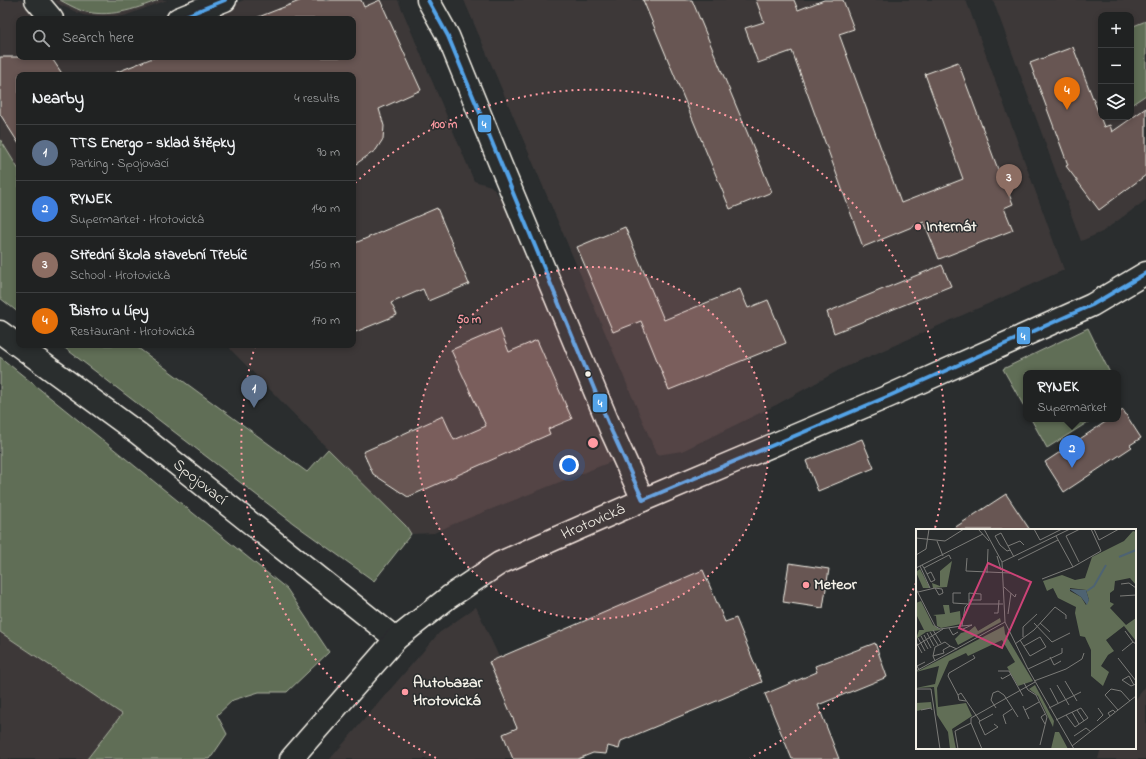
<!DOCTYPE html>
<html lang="en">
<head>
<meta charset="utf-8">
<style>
	body { margin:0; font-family:"Indie Flower",sans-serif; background:#2d2f2f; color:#f1f3f6 }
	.controls { position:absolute; right:12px; top:12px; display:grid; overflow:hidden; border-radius:8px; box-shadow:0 2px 6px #0003 }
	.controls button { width:36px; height:36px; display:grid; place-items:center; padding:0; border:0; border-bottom:1px solid #3d3f40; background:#202222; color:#f1f3f6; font:20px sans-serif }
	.you { position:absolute; left:569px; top:465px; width:14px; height:14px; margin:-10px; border:3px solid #fff; border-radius:50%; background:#1a73e8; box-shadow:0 0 0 6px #1a73e833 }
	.badge { display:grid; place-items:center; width:26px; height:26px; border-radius:50%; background:#bca0f2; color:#fff; font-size:13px; font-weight:700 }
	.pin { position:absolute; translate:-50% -33px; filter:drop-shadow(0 1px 2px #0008) }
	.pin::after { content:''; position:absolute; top:21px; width:14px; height:12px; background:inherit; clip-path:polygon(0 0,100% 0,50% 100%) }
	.popup { position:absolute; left:1023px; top:370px; width:98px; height:52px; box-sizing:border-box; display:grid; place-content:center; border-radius:8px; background:#202222; filter:drop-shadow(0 1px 3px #0005); font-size:13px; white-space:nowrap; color:#a2a4a5 }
	.popup b { font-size:15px; color:#f1f3f6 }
	.popup::after { content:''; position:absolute; left:50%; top:100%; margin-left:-8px; border:8px solid transparent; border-top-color:#202222 }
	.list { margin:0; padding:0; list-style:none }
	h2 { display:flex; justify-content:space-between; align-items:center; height:52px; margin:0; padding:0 16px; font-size:17px }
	h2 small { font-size:13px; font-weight:400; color:#a2a4a5 }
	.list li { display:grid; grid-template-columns:26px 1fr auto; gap:12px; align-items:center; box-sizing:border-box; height:56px; padding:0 16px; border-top:1px solid #3d3f40 }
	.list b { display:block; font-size:15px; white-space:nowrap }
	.list p { margin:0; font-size:13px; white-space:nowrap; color:#a2a4a5 }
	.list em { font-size:13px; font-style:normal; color:#a2a4a5 }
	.icon { flex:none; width:22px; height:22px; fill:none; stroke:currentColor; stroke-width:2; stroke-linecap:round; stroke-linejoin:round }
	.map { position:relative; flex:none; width:1146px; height:759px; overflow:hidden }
	.search { position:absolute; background:#202222; box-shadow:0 2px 6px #0003; left:16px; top:16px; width:340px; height:44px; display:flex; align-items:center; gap:10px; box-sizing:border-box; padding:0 14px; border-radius:8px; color:#a2a4a5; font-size:15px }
	.panel { position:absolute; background:#202222; box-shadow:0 2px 6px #0003; left:16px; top:72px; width:340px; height:276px; border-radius:8px }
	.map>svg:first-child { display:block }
	.built { fill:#3d3939; fill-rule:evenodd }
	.green { fill:#616e56; stroke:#aab09f }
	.building { fill:#685652; stroke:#f4f1e8 }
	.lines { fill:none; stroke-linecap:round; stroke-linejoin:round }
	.street-casing { stroke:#f4f1e8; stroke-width:25 }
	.secondary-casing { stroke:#f4f1e8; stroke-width:25 }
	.street { stroke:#2a2d2e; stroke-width:22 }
	.secondary { stroke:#2a2d2e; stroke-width:22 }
	.bus-1-casing { stroke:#2a2d2e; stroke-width:7 }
	.bus-1 { stroke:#53a3e8; stroke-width:4 }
	.ring { fill:none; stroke:#ff9aa2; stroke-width:2; stroke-dasharray:2 4 }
	.poi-dot { fill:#ff9aa2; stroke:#2a2d2e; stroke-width:1.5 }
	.bus-dot { fill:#f4f1e8; stroke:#2a2d2e; stroke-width:1.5 }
	.labels { text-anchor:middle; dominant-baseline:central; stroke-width:3; stroke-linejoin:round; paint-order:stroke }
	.poi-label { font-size:16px; font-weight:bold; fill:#f4f1e8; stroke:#2a2d2e; text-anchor:start }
	.street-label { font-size:16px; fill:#f4f1e8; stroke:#2a2d2e }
	.inset-river { fill:none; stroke:#4e6372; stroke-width:2 }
	.inset-road { fill:none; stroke:#7b7b78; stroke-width:1 }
	.view { fill:#cc4377; fill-opacity:0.15; stroke:#cc4377; stroke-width:2 }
	.inset-edge { fill:none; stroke:#f4f1e8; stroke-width:2 }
	.centre { fill:#ff9aa2; stroke:#2a2d2e; stroke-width:2 }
	.ring-label { font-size:12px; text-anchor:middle; font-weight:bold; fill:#ff9aa2; stroke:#2a2d2e; stroke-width:3; stroke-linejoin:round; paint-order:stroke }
	.line-badge { stroke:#2a2d2e; stroke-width:1.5 }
	.badge-label { font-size:11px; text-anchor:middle; font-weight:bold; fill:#fff }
</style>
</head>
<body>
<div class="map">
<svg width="1146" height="759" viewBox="0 0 1146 759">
	<rect width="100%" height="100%" fill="#2a2d2e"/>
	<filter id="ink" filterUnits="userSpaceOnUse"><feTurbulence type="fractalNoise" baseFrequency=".025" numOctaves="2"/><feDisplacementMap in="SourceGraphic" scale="8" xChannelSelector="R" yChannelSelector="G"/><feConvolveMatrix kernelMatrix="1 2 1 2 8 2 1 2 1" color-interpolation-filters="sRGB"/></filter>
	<g filter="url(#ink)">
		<g class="built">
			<polygon points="0,0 21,0 43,19 19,19 19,57 87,57 89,58 92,57 353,57 353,19 194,19 244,0 398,0 474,181 491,186 504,202 613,461 451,525 434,533 411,534 406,526 328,449 231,350 229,345 353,345 353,75 19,75 19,172 0,156"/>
			<polygon points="54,0 167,0 124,16 104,18 83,15 58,4"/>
			<polygon points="464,0 966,0 1064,270 841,369 776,405 682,451 657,455"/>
			<path d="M 993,0 L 1146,0 L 1146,200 L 1102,232 L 1081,241 ZM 1101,15 L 1131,15 L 1131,117 L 1101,117 Z"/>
			<polygon points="476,607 499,657 489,662 517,728 514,759 330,759 439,633"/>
			<polygon points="0,632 122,714 87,759 0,759"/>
			<polygon points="1146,686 1146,759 1098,759 1101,748 1135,748 1135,700"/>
		</g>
		<g class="green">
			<path d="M 60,0 L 158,0 C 134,10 109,18 82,11 C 75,8 67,4 60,0 Z"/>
			<polygon points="1146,21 1146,95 1131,105 1131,27"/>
			<polygon points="0,139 19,170 19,313 0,298"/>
			<polygon points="1088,328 1110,373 1026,373 1026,410 1003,369"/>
			<polygon points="61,345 134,345 307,472 328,449 406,526 411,534 374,581 293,523"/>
			<polygon points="0,357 287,589 329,652 287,692 259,692 233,700 217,715 227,734 210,759 87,759 122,714 0,632"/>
			<polygon points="1031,419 1093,419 1047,448"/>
		</g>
		<g class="building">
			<polygon points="302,0 361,0 364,7 380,0 421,90 379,109 384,126 383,139 376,150 353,166 353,75 112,75 112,74 155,57 353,57 353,19 257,19 256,18"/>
			<polygon points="643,0 692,0 772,192 730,209"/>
			<polygon points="756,0 794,0 798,10 824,0 843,0 854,29 839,34 901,203 963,179 925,74 958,62 1002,180 1003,179 1013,204 1004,208 1013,230 939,259 924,222 863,247 792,51 758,63 745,28 764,22"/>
			<polygon points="1073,47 1104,127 1110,125 1112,132 1146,108 1146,175 1099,210 1066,166 1068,165 1030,63"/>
			<polygon points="0,57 51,57 63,75 19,75 19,144 0,114"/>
			<polygon points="437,208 469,284 428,301 423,289 391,303 397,315 353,333 353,244"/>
			<polygon points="625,227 664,320 740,289 748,308 768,300 786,343 669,390 641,321 613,332 577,247"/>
			<polygon points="942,265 951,286 834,333 827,312"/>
			<polygon points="500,329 509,352 537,340 572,419 548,429 550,434 408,497 373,474 363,452 443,416 454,440 486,426 451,350"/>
			<polygon points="1123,410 1141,438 1130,445 1132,447 1064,492 1045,462 1110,419 1118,419 1118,413"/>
			<polygon points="862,439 874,468 818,491 806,461"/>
			<polygon points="1006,494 1030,530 951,530"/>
			<polygon points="789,563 829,569 823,608 783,602"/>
			<polygon points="703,570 725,622 736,618 762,682 621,741 619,749 608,746 606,754 593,753 578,759 513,759 503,734 517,728 489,662"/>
			<polygon points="875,643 887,677 818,705 839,759 792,759 765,694 817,672 815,666"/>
		</g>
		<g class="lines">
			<defs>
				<g id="street">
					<polyline points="36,0 52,19"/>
					<polyline points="428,0 448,36 501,166 612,432 643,500"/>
					<polyline points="178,19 225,0"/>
				</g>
				<g id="secondary">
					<path id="s1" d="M 0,332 L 139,434 L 396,639"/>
					<path id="s2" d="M 291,759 L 396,639 L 449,597 L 500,563 L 643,500 L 889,396 L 1092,305 L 1146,273"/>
				</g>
			</defs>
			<use href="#street" class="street-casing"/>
			<use href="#secondary" class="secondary-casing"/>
			<use href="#street" class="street"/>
			<use href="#secondary" class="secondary"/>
			<defs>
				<g id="bus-1">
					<polyline points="428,0 448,36 612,432 643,500"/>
					<polyline points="178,19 225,0"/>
					<polyline points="643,500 889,396 1092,305 1146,273"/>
				</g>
			</defs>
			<use href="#bus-1" class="bus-1-casing"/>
			<use href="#bus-1" class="bus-1"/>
		</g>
	</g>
	<circle cx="593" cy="443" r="176" fill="#ff9aa2" fill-opacity=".12"/>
	<g class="ring">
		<circle cx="593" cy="443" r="176"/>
		<path d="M916 583A352 352 0 0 1 750 758M436 758A352 352 0 0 1 255 346M355 183A352 352 0 0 1 935 528"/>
	</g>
	<g class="poi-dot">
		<circle cx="918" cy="227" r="4"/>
		<circle cx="806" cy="585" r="4"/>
		<circle cx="405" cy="692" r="4"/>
	</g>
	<circle class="bus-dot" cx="588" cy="374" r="3.5"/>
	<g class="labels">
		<g class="poi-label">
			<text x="926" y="227">Internát</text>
			<text x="814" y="585">Meteor</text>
			<text x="413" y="683">Autobazar<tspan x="413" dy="18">Hrotovická</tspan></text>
		</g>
		<g class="street-label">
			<text stroke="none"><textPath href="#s1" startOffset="250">Spojovací</textPath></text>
			<text stroke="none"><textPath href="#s2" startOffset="390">Hrotovická</textPath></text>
		</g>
	</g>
	<g transform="translate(916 529)">
		<rect width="220" height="220" fill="#2a2d2e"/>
		<path d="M 217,2 L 220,3 L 220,56 L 214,49 L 199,52 L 198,61 L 194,64 L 194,73 L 198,75 L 194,79 L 210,96 L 220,89 L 220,112 L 208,97 L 190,111 L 198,122 L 192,126 L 185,137 L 193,143 L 187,157 L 175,147 L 175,121 L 169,108 L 164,107 L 159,84 L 160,78 L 142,69 L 137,59 L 131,62 L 127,52 L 146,46 L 159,51 L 169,49 L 176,28 L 208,12 ZM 154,59 L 170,61 L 173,71 L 170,76 L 165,68 L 154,62 ZM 36,32 L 31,58 L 17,59 L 16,54 L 24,57 L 24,42 ZM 4,40 L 14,59 L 7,59 L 0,43 ZM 5,72 L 17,96 L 25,101 L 10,103 L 0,110 L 3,101 L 8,101 L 0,85 L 0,74 ZM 27,76 L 33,76 L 34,84 L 44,82 L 45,95 L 25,99 L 21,97 L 20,87 L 17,86 L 29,85 ZM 84,89 L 85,93 L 42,116 L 39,110 L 45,104 L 53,102 L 59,97 L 62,102 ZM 88,97 L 89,105 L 117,152 L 102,157 L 91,138 L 99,133 L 86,111 L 52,127 L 50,124 L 33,132 L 21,159 L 22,178 L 50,174 L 56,187 L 36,200 L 40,220 L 34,220 L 32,203 L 21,186 L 18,158 L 0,159 L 19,155 L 23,137 L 0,143 ZM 119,156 L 138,192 L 137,198 L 122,167 L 113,160 ZM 15,173 L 16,179 L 0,182 L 0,174 ZM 139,203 L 143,203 L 152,220 L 135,220 Z" fill="#616e56" fill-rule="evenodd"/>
		<path d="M 153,60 L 170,61 L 173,71 L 171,76 L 165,68 Z" fill="#4e6372"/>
		<path class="inset-river" d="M 203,28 L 220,21M 171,62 L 178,57 L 190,36"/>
		<path class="inset-road" d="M 62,0 L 73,12M 68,0 L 86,33 L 89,93 L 112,140 L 158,220M 118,0 L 124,11 L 146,0M 178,0 L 183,11 L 203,0M 0,9 L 29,12 L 48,0M 21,12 L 27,27M 92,17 L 85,4 L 79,7 L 84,16 L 91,22 L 94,21M 0,26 L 10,20 L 13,0M 81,27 L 85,41M 98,28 L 92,17 L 104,12 L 108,16M 51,29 L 50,42 L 94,44M 102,31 L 142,11M 86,33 L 154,0M 163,33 L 150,7 L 164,0M 6,36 L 8,39 L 33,26 L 35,30M 4,37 L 14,59M 157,38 L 185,22 L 175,0M 0,39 L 67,5M 8,39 L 15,53 L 19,51 L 15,43 L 11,45M 71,44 L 72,20M 126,50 L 157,38 L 140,7M 205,55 L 213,54 L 220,59M 88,58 L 99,68 L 100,65M 0,60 L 19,97 L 24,100 L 46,97 L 49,78 L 52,75 L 87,75M 2,63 L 19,59 L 23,66 L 27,64 L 26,60 L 19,59M 45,64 L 37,64 L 37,74 L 52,75M 204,67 L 220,66M 53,71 L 65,71 L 65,65 L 53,64 L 53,75M 78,84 L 82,84 L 83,71M 92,85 L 95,64M 118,94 L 136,113 L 154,104M 124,94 L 134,103M 46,97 L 56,96 L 47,100M 33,99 L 37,106 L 42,103M 17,101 L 25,114M 209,102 L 217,113M 14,103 L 22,116M 11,104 L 18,117M 8,106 L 15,119M 5,107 L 12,120M 107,108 L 107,98 L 121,85M 2,109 L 9,122M 104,111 L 114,127 L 130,118 L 124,108 L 108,117M 0,113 L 6,124M 99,115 L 118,101 L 139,78 L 150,86 L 150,90M 0,117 L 27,100M 206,122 L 217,113 L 220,115M 17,127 L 19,118 L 29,113 L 34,117M 134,128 L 138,136 L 145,132M 202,129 L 220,152M 19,132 L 17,127 L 28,124 L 27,121 L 34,117 L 41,120M 112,140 L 146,124 L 146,119M 3,141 L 1,137 L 9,133M 0,142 L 89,93M 82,142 L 93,142 L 107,167M 85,148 L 86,150 L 95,145M 118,152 L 150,140 L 166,130 L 168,124M 149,152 L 161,172M 108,154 L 112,161 L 120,166 L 131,188 L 124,216M 141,156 L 153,176M 218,156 L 213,147 L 206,151 L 215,157 L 220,155M 134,159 L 142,174M 0,160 L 15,160 L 24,220M 42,166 L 32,147 L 33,144 L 59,129 L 57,126M 50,172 L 43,171 L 42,166 L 45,164 L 64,192 L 77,185M 107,177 L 113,190M 80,179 L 75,171 L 77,164 L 82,162 L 88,166 L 102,188M 133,179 L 165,163M 5,181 L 15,179 L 16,181M 109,181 L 123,173M 161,181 L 168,192M 202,181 L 189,166 L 195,160 L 205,162 L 214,172M 156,183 L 163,195M 194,187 L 192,184 L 197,181 L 199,183M 140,191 L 150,186 L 165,179 L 172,189 L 159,198 L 150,186M 64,192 L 63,193 L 69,206 L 82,198 L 78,195M 181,192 L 187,186 L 182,179M 90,195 L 87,186 L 96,180M 129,195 L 125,188 L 129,185M 158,207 L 170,199 L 175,203M 156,217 L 220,167M 42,220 L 39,202 L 55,194M 66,220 L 55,194 L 55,189 L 119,153"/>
		<path class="view" d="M 72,34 L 115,53 L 86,119 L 43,99 Z"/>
		<rect width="220" height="220" class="inset-edge"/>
	</g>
	<circle cx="593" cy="443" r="6" class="centre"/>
	<g class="ring-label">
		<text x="444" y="128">100 m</text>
		<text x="469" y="323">50 m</text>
	</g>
	<g class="line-badge">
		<rect x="477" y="114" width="15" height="19" rx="4" fill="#53a3e8"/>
		<rect x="1016" y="326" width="15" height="19" rx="4" fill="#53a3e8"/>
		<rect x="592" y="393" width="16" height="20" rx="4" fill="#53a3e8"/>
	</g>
	<g class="badge-label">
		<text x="484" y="128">4</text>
		<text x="1023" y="340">4</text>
		<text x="600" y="407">4</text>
	</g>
</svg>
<div class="controls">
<button>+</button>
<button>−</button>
<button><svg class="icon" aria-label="layers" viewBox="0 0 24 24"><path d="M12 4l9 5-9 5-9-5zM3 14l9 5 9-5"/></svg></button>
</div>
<div class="you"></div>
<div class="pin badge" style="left:254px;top:408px;background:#5c6f8a">1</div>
<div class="pin badge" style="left:1072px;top:468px;background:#3f7fe0">2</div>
<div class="popup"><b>RYNEK</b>Supermarket</div>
<div class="pin badge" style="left:1009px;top:197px;background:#8d6e63">3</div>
<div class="pin badge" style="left:1067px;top:110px;background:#e8710a">4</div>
<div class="search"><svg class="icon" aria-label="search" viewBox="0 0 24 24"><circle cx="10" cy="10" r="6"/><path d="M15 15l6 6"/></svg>Search here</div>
<section class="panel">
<h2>Nearby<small>4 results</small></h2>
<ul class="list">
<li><span class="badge" style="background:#5c6f8a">1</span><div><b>TTS Energo - sklad štěpky</b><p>Parking · Spojovací</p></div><em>90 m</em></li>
<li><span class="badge" style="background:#3f7fe0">2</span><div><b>RYNEK</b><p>Supermarket · Hrotovická</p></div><em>140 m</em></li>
<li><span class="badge" style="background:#8d6e63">3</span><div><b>Střední škola stavební Třebíč</b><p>School · Hrotovická</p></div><em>150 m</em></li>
<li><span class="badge" style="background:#e8710a">4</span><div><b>Bistro u Lípy</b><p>Restaurant · Hrotovická</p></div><em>170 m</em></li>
</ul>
</section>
</div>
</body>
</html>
